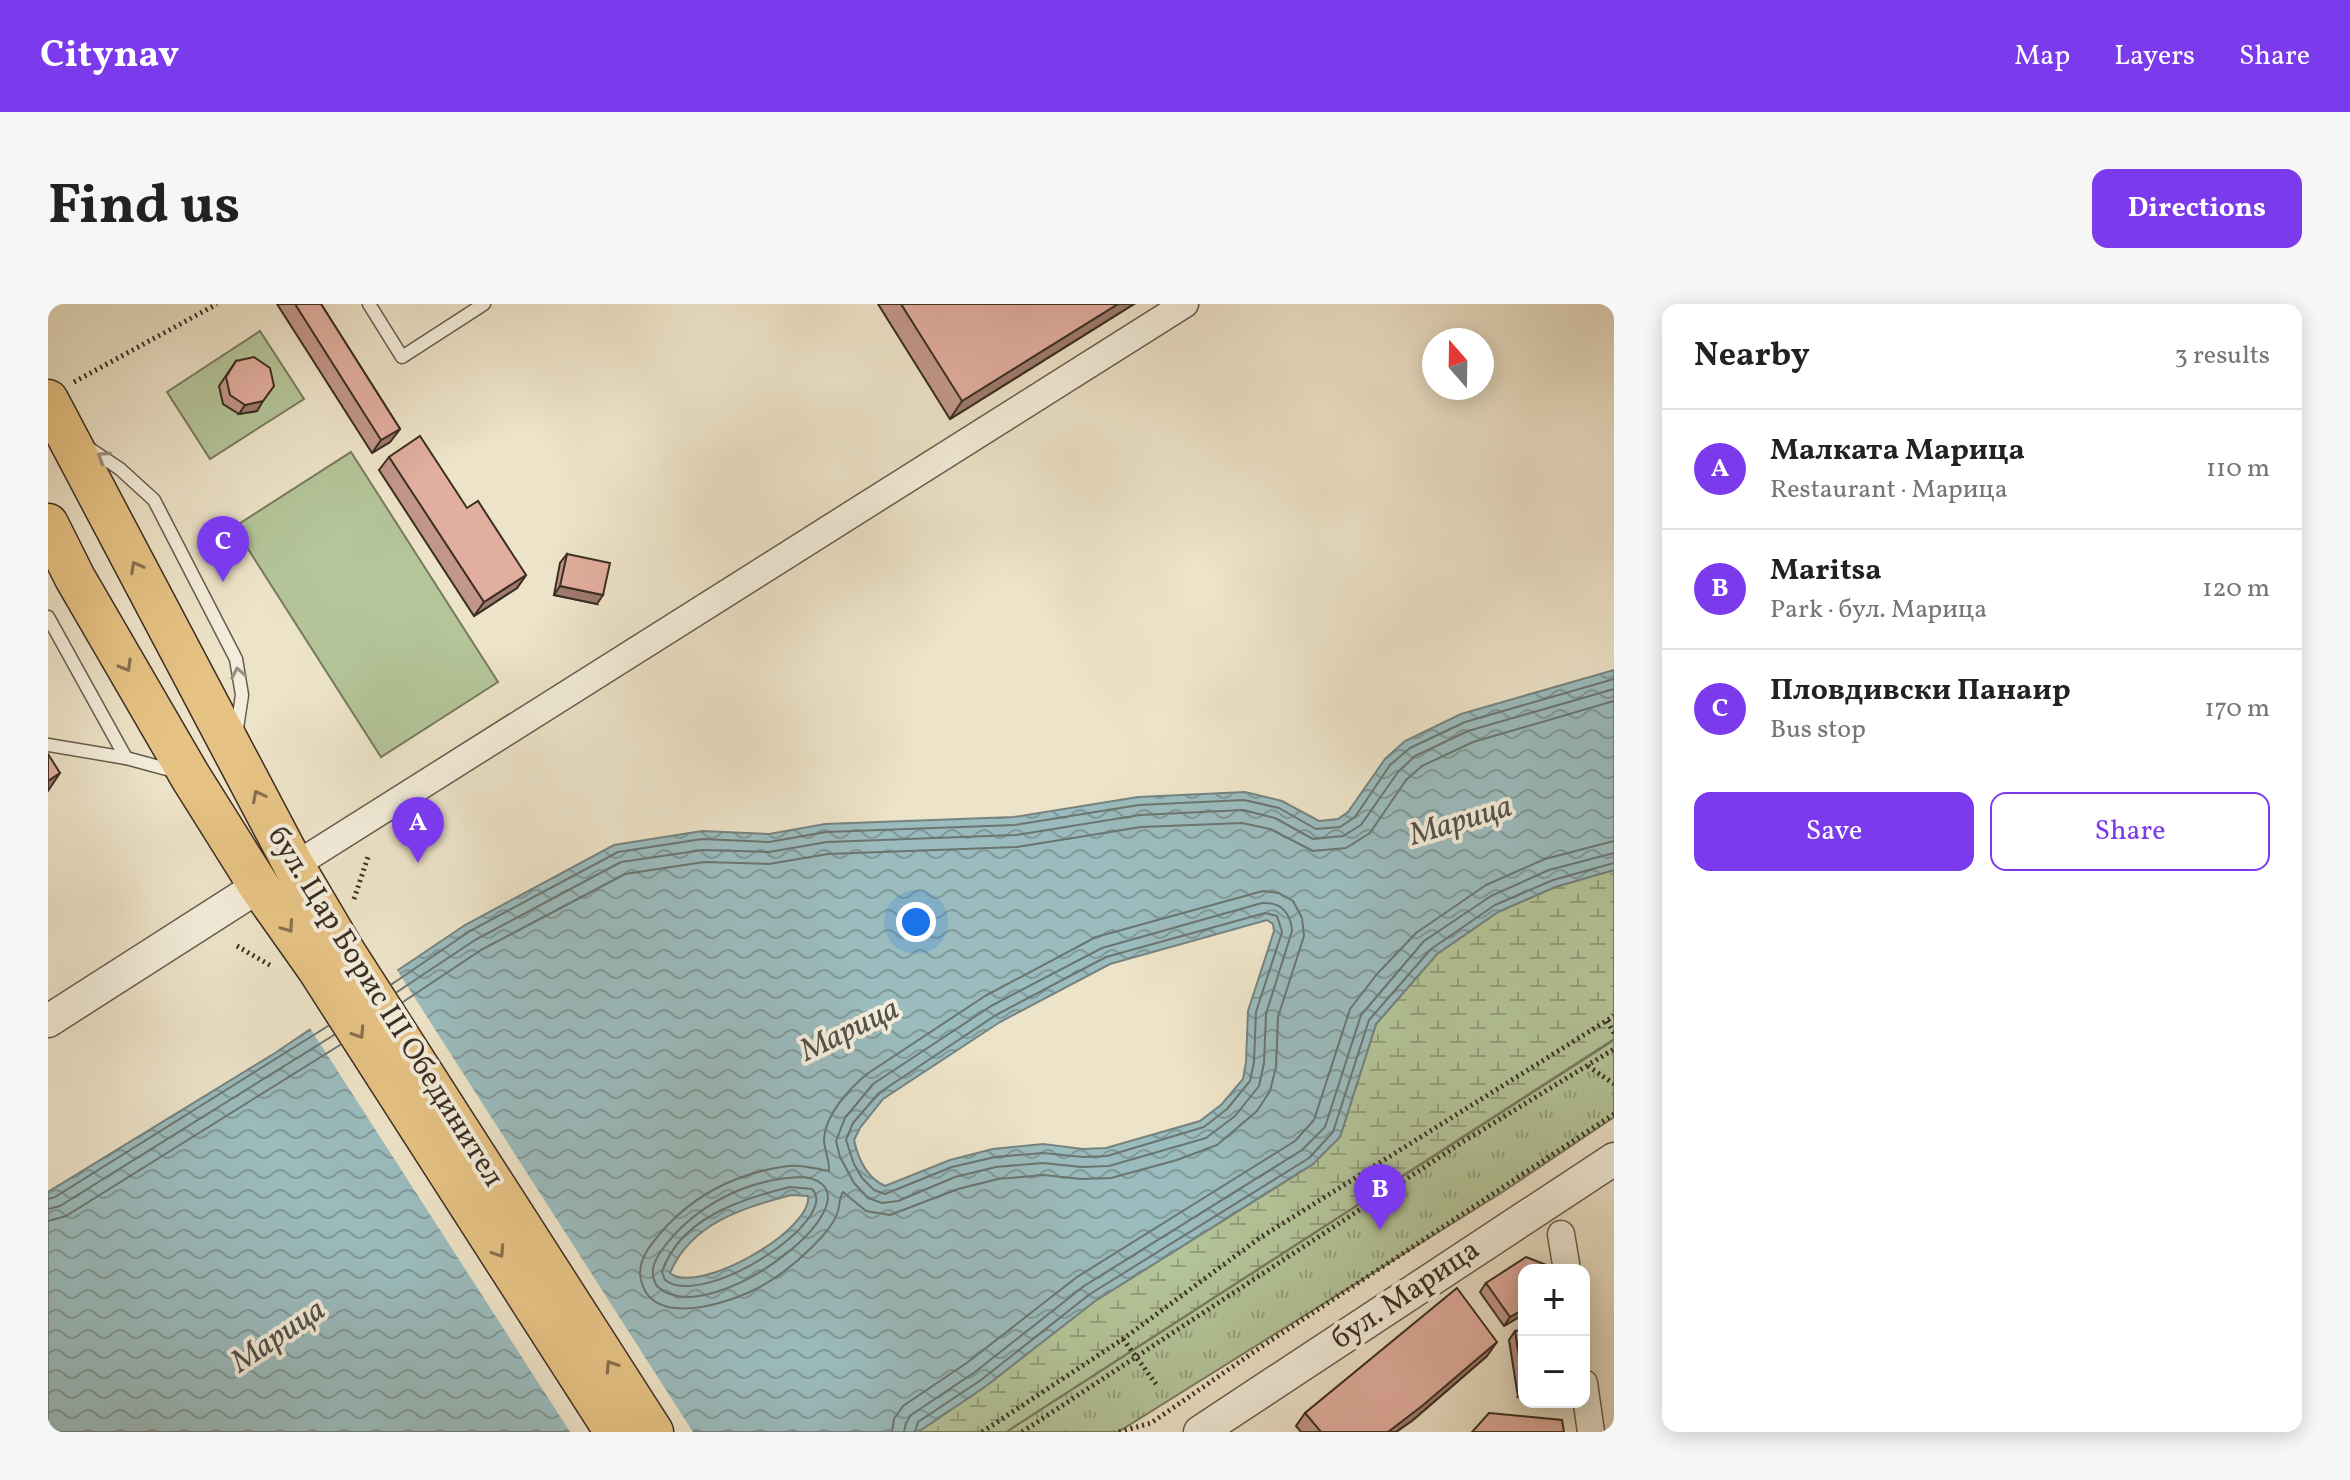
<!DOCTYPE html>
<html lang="en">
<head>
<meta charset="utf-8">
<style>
	body { margin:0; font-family:Vollkorn,serif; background:#f6f6f6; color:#222 }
	.controls { position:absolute; right:24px; bottom:24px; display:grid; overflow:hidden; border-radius:16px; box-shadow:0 4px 20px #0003 }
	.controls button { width:72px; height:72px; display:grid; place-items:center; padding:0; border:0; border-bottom:2px solid #e0e0e0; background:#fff; color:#222; font:40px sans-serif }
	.compass { position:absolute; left:1374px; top:24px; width:72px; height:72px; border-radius:50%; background:#fff; box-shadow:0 4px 20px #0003; rotate:340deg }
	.you { position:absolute; left:868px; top:618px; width:28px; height:28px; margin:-20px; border:6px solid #fff; border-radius:50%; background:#1a73e8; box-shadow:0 0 0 12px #1a73e833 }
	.badge { display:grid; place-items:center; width:52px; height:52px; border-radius:50%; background:#7c3aed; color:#fff; font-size:26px; font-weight:700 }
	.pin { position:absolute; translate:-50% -66px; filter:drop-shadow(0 2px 4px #0008) }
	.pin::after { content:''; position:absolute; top:42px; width:28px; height:24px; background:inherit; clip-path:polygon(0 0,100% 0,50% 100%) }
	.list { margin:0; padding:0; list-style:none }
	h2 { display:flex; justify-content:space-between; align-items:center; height:104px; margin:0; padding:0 32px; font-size:34px }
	h2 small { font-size:26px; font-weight:400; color:#767676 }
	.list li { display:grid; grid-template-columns:52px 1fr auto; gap:24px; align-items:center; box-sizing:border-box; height:120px; padding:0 32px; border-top:2px solid #e0e0e0 }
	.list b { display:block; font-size:30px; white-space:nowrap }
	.list p { margin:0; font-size:26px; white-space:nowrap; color:#767676 }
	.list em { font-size:26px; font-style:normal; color:#767676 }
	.actions { display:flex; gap:16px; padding:24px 32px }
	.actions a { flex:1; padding:18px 0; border:2px solid #7c3aed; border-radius:16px; text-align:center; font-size:28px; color:#7c3aed }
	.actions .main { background:#7c3aed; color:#fff }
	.map { position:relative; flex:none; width:1566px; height:1128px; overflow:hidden; border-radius:16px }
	header { display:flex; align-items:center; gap:48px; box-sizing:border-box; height:112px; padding:0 40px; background:#7c3aed; color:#fff }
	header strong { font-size:38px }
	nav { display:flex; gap:44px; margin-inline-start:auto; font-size:28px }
	.intro { display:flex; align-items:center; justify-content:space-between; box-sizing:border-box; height:192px; padding:0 48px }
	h1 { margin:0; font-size:56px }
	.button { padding:20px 36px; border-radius:16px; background:#7c3aed; color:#fff; font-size:28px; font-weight:700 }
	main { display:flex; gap:48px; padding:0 48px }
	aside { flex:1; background:#fff; border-radius:16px; box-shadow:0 4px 20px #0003 }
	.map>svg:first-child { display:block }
	.grass { fill:url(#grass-tufts); stroke:#787a5e; stroke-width:2 }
	.wetland { fill:url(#wetland-marsh); stroke:#787a5e; stroke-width:2 }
	.garden { fill:#b4c599; stroke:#787a5e; stroke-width:2 }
	.water { fill:url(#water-waves); stroke:#758380; stroke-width:2; fill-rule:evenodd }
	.pier { fill:#ede3c8 }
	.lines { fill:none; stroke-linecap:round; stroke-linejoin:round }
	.shore { stroke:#6b7570; stroke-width:2 }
	.service-casing { stroke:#685b4c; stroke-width:15 }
	.minor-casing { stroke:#685b4c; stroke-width:29 }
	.tertiary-casing { stroke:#685b4c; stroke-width:35 }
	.primary-casing { stroke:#3b2e23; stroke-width:43 }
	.path { stroke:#3b2e23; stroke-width:5; stroke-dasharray:2 4; stroke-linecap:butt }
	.service { stroke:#f3eddb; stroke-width:12 }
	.minor { stroke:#f3eddb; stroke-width:26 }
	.tertiary { stroke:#f3eddb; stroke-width:32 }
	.primary { stroke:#e6c284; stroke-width:40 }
	.wall { fill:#c29689; stroke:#3b2e23; stroke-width:2 }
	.shaded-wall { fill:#9e7a6f; stroke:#3b2e23; stroke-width:2 }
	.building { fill:#e2ae9f; stroke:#3b2e23; stroke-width:2 }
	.oneway { stroke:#978e7f }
	.oneway2 { stroke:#88714f }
	.labels { text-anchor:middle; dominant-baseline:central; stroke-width:8; stroke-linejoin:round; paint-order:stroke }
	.street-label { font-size:30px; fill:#3b2e23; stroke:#f3eddb }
	.water-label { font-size:32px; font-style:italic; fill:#53524a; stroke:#f3eddb }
</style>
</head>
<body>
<header>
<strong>Citynav</strong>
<nav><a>Map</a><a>Layers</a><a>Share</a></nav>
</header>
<div class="intro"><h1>Find us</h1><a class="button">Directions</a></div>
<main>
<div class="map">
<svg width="1566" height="1128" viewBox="0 0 1566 1128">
	<defs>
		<pattern id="grass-tufts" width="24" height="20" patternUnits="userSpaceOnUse" patternTransform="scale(2)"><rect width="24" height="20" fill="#b4c599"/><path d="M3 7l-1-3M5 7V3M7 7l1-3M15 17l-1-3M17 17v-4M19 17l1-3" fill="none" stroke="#94a07c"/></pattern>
		<pattern id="wetland-marsh" width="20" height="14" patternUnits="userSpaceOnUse" patternTransform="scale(2)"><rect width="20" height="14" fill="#b4c599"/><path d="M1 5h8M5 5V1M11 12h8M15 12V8" fill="none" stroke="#94a07c"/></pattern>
		<pattern id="water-waves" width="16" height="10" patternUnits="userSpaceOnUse" patternTransform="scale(2)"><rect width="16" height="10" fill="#9bbcbe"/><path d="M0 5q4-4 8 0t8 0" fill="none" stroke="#80999a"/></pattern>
	</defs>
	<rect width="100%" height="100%" fill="#ede3c8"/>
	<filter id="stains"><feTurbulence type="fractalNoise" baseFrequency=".0025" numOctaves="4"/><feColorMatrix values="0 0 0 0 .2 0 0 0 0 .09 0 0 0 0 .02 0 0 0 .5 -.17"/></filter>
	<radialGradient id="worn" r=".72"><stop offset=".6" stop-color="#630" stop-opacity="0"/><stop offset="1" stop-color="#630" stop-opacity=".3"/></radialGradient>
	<polygon class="grass" points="1566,736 1566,813 1453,889 1070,1128 958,1128"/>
	<polygon class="wetland" points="1566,566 1566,735 958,1128 870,1128 938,1082 1047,997 1265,860 1292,833 1328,720 1389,650 1450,608 1507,583"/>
	<g class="garden">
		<polygon points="212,27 256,95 162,155 119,88"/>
		<polygon points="303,148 450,378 333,453 186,223"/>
	</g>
	<path class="water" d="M 1566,366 L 1566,566 L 1507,583 L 1450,608 L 1389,650 L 1328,720 L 1292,833 L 1265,860 L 1047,997 L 938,1082 L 870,1128 L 0,1128 L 0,888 L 227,749 L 417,621 L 566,541 L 654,527 L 721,530 L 777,520 L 966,513 L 1090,493 L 1197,488 L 1234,497 L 1271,517 L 1290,515 L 1300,508 L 1337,455 L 1357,437 L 1413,410 ZM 1219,616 L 1225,620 L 1226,627 L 1200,707 L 1198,758 L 1195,775 L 1174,800 L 1152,817 L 1058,844 L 1035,845 L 995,840 L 945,845 L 902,856 L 837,882 C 819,874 810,854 806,836 L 812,824 L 835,795 L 952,718 L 1062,660 ZM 743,891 L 760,892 C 765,926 650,992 622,969 C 643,919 695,904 743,891 Z"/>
	<polygon class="pier" points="347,663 645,1128 522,1128 260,721"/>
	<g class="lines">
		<g class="shore">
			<path d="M 1215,587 L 1231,589 L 1245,597 L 1254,614 L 1256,632 L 1230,713 L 1228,763 L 1222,787 L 1209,807 L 1169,841 L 1129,856 L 1063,874 L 1033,875 L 995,871 L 950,875 L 910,885 L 842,911 L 818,907 L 795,888 C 791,894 792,902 789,910 C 784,923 773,934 763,944 C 748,959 729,974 710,984 C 681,999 604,1025 593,976 C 589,961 597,948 606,937 C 639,894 686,869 740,862 C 755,860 767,865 781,867 C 782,857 776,846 776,835 C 777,811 801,785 819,770 L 937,692 L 1048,633 Z"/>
			<path d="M 1214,599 C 1233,598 1243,609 1244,627 L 1218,710 L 1216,759 L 1211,782 L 1187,812 L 1158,834 L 1061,862 L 1034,863 L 995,859 L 948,863 L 907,873 L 850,897 L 834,899 L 820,894 L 806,879 L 792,853 L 788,837 L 797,814 L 825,780 L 943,702 L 1054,644 Z"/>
			<polygon points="1217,609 1229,612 1234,628 1208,708 1206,758 1202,777 1179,805 1156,823 1059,852 1035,853 995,849 947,853 904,863 837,890 826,886 814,874 806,860 798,836 805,819 831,789 948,711 1058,653"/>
			<polyline points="344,680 422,627 570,548 654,535 721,538 778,528 967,521 1091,501 1196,496 1231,504 1268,525 1292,523 1307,513 1342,461 1362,444 1417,418 1566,375"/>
			<polyline points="349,688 427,636 573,558 655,546 721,548 779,538 968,531 1092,511 1195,506 1227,514 1265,535 1295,532 1313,521 1350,468 1367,452 1420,427 1566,385"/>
			<polyline points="355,698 433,646 577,570 656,558 721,560 780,550 969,543 1093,523 1194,519 1222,525 1265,547 1298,544 1322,529 1358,476 1374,462 1425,438 1566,397"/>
			<path d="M 756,873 C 845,887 661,1033 609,982 C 600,968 607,955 616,943 C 649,900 701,874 756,873 Z"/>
			<path d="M 742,883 L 764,885 C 794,915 656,1006 617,976 L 614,968 C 632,914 693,895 742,883 Z"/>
			<polyline points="0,895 7,893 280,722"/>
			<polyline points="0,905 12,902 286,731"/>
			<polyline points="0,917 18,912 292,741"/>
			<polyline points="844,1128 846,1115 855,1102 920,1058 1029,973 1247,837 1266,816 1302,705 1329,670 1368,629 1438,581 1497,555 1566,537"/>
			<polyline points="856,1128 858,1119 863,1111 927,1068 1036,982 1254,846 1277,823 1313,711 1376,637 1443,592 1501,566 1566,549"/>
			<polyline points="867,1128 870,1118 933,1076 1042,990 1261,854 1285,828 1321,716 1383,645 1447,601 1505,576 1566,559"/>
		</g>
		<defs>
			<g id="service">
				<polyline points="321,0 354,53 436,0"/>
				<polyline points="39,143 72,165 106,196 188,355 194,391 188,431"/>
				<polyline points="0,313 78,454"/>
				<polyline points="0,441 78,454 126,467"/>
			</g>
			<g id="minor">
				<polyline points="246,562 1137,0"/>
				<polyline points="1513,930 1519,966"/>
				<polyline points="1536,1079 1543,1128"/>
			</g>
			<g id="tertiary">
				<polyline points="0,717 211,582"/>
				<polyline points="1152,1128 1566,855"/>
			</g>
			<g id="primary">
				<polyline points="0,96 246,562 295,645 605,1128"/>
				<polyline points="0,220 27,274 142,472 211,582 269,664 567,1128"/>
			</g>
		</defs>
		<use href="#service" class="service-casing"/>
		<use href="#minor" class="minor-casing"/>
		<use href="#tertiary" class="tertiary-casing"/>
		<use href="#primary" class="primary-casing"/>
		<g class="path">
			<polyline points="26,78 169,0"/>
			<polyline points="306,595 320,553"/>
			<polyline points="189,642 225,663"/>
			<polyline points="1559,717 1566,729"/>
			<polyline points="1540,762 1566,780"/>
			<polyline points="1075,1035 1108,1080"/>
			<polyline points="934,1128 1075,1035 1213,933 1566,712"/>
			<polyline points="974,1128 1413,839 1566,745"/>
			<polyline points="1071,1128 1103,1119 1216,1041 1566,810"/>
		</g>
		<use href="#service" class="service"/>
		<use href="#minor" class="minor"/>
		<use href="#tertiary" class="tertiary"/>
		<use href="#primary" class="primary"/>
	</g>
	<g class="wall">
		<polygon points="229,0 273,0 352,125 342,138 324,149"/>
		<polygon points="830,0 1086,0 902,115"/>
		<polygon points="188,57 209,107 191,110 175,100 171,82"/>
		<polygon points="341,153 419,204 478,271 469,284 426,312 331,166"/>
		<polygon points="519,250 549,300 506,291 512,259"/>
		<polygon points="1438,979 1476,1010 1456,1022 1432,988"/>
		<polygon points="1476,1026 1476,1092 1470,1093 1461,1036 1467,1027"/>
		<polygon points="1439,1052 1365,1116 1348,1128 1253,1128 1248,1122 1257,1109"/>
	</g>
	<g class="shaded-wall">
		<polygon points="1070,0 1086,0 902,115 914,97"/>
		<polygon points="215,97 209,107 191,110 197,101"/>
		<polygon points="352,125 342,138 324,149 333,136"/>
		<polygon points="478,271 469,284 426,312 436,298"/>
		<polygon points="512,282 555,291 549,300 506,291"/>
		<polygon points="12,469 0,487 0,477"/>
		<polygon points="1476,1005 1476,1010 1456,1022 1462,1013"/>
		<polygon points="1449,1038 1439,1052 1365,1116 1348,1128 1340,1128"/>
		<polygon points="1476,1084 1476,1092 1470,1093"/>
	</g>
	<g class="building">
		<polygon points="247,0 273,0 352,125 333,136"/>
		<polygon points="853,0 1070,0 914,97"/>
		<polygon points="206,53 222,64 226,82 215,97 197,101 182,91 178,73 188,57"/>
		<polygon points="372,132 419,204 430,197 478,271 436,298 341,153"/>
		<polygon points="519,250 562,259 555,291 512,282"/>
		<polygon points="0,450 12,469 0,477"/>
		<polygon points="1478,953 1511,966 1476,966 1476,1005 1462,1013 1438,979"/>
		<polygon points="1409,984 1449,1038 1374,1102 1340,1128 1273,1128 1257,1109"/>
		<polygon points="1476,1026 1476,1084 1467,1027"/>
		<polygon points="1441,1109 1514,1116 1516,1128 1424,1128"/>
	</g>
	<defs><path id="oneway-chevron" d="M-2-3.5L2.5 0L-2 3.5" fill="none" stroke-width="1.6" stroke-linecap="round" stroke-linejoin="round" transform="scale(2)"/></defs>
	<g class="oneway">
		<use href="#oneway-chevron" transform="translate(55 153) rotate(-146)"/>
		<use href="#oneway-chevron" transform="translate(190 369) rotate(-100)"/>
	</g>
	<g class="oneway2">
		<use href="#oneway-chevron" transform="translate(88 263) rotate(-118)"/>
		<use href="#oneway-chevron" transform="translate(78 362) rotate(60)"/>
		<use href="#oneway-chevron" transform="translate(210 492) rotate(-117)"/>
		<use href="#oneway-chevron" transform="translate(240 623) rotate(55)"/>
		<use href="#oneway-chevron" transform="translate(311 729) rotate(57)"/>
		<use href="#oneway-chevron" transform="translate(451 948) rotate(57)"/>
		<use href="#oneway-chevron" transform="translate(563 1062) rotate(-123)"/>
	</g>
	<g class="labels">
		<g class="street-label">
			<text transform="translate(337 703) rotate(58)">бул. Цар Борис III Обединител</text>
			<text transform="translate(1358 991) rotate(-34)">бул. Марица</text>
		</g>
		<g class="water-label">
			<text transform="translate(1413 518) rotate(-17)">Марица</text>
			<text transform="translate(802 727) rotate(-26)">Марица</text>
			<text transform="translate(231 1033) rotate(-34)">Марица</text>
		</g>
	</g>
	<rect width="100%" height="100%" filter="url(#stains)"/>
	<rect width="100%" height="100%" fill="url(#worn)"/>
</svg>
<div class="controls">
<button>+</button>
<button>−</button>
</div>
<svg class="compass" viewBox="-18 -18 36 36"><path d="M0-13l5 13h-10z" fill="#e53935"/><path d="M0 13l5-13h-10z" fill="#767676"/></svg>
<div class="you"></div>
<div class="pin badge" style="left:370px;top:559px">A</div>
<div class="pin badge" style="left:1332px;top:926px">B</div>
<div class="pin badge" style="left:175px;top:278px">C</div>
</div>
<aside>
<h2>Nearby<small>3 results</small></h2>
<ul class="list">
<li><span class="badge">A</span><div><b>Малката Марица</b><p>Restaurant · Марица</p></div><em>110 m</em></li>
<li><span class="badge">B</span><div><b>Maritsa</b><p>Park · бул. Марица</p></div><em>120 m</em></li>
<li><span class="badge">C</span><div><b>Пловдивски Панаир</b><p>Bus stop</p></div><em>170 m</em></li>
</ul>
<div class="actions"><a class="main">Save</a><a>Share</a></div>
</aside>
</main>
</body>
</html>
